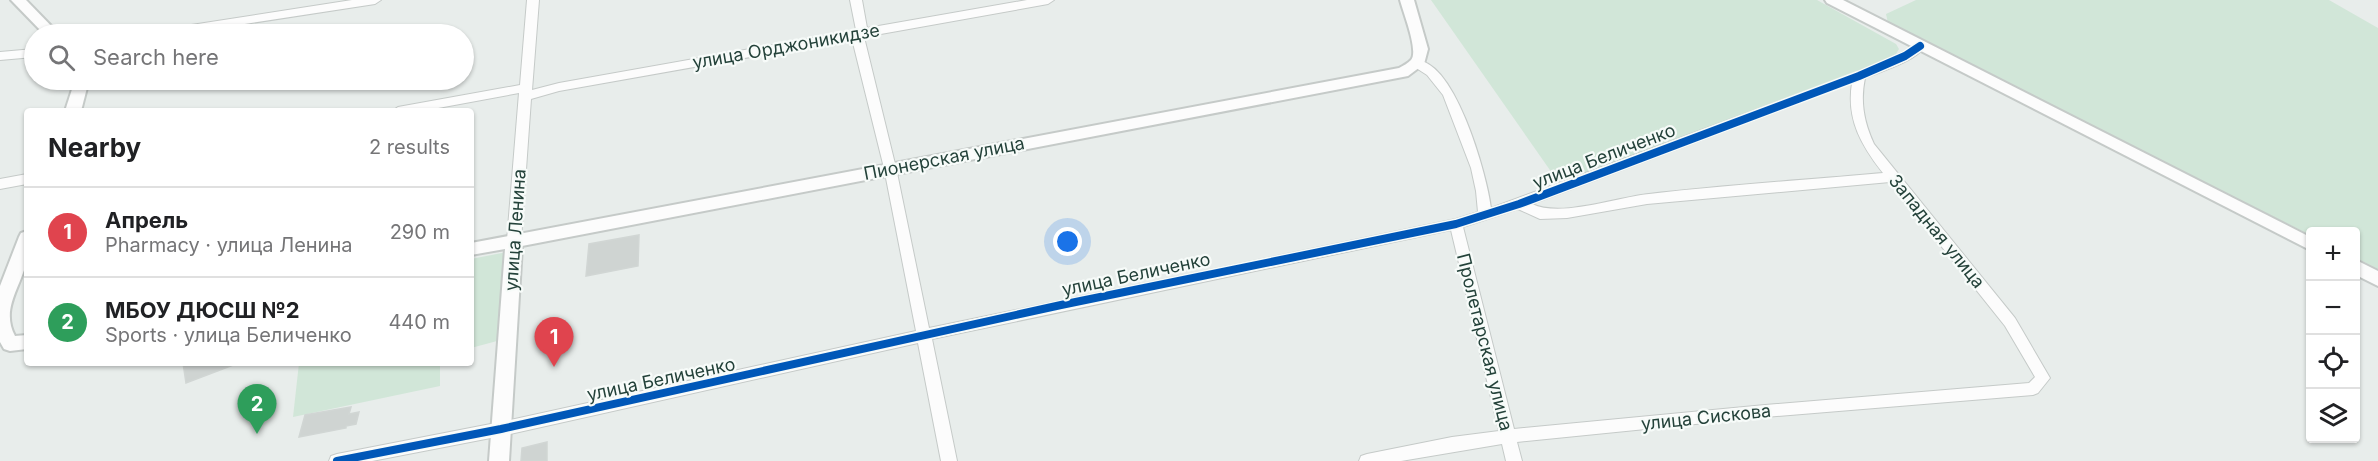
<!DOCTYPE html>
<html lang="en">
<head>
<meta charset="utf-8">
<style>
	body { margin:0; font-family:Inter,sans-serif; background:#f2f2f2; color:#202124 }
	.controls { position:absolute; right:18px; bottom:18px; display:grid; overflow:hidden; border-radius:6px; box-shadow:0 2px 4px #0004 }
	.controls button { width:54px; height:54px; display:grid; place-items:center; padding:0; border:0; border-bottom:2px solid #e0e0e0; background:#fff; color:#202124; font:30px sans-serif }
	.you { position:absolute; left:1068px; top:242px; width:21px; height:21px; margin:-15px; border:4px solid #fff; border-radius:50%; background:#1a73e8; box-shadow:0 0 0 9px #1a73e833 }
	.badge { display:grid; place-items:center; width:39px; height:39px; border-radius:50%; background:#7c3aed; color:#fff; font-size:20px; font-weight:700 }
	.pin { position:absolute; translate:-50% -50px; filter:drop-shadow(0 2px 3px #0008) }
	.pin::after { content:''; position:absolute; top:32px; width:21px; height:18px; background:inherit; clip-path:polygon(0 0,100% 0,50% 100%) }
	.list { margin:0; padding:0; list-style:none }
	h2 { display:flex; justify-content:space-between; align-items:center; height:78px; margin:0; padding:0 24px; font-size:26px }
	h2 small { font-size:20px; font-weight:400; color:#757577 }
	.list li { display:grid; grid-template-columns:39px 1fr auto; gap:18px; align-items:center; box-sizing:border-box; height:90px; padding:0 24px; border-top:2px solid #e0e0e0 }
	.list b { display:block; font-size:22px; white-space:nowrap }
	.list p { margin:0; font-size:20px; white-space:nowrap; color:#757577 }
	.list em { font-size:20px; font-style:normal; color:#757577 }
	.icon { flex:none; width:33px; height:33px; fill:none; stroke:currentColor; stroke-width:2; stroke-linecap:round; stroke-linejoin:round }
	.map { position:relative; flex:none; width:2378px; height:461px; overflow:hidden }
	.search { position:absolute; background:#fff; box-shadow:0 2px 4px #0004; left:24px; top:24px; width:450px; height:66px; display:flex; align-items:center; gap:15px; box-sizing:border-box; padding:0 21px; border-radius:33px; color:#757577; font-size:22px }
	.panel { position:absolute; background:#fff; box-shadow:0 2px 4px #0004; left:24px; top:108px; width:450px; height:258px; border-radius:6px }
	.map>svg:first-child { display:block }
	.green { fill:#d1e6d8 }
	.building { fill:#cfd4d2; stroke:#d1d6d4; stroke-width:1.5 }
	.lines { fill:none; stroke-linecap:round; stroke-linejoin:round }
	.minor-casing { stroke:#c5cac8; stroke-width:2 }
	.tertiary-casing { stroke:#c5cac8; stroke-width:4 }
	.minor { fill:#fcfcfc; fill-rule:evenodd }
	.tertiary { fill:#fcfcfc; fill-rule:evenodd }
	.cycleway-casing { stroke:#f7fbf9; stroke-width:11 }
	.cycleway { stroke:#0057b8; stroke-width:8 }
	.labels { text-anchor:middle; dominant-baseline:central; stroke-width:4.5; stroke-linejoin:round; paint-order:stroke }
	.street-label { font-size:18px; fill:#24423a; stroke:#f7fbf9 }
</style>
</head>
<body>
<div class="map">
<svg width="2378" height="461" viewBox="0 0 2378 461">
	<rect width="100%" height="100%" fill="#e8edeb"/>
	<g class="green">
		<polygon points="1431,0 1817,0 1896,44 1899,49 1896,54 1866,69 1559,183"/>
		<polygon points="1916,0 2329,0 2378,28 2378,269 2356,258 2356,231 2310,231 2310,235 1888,23 1886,14"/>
		<polygon points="507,252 497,341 471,348 471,259"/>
		<polygon points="299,363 440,363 440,386 293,417"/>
	</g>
	<g class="building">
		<polygon points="639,235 638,266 586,276 589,244"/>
		<polygon points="183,363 235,363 236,364 186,383"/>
		<polygon points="351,407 349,414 359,412 356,424 346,426 346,428 299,437 305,415"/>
		<polygon points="547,442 547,461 521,461 522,448"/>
	</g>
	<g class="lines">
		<defs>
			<g id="minor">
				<polygon points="352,0 381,0 375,4 180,34 153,34 159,30"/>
				<path d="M 527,0 L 539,0 L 532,90 L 559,83 L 852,31 L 856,30 L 850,0 L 862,0 L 867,28 L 1027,0 L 1054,0 L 1048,4 L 864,37 L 896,168 L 929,328 L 1456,219 L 1478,212 L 1476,191 L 1471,168 L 1443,95 L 1427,75 L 1410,64 L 1412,61 C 1453,51 1488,178 1491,208 L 1855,73 L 1901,53 L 1920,42 L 1924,43 L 1926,46 C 1912,63 1884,70 1865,78 C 1860,102 1864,122 1874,144 L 2015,318 L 2050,378 L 2038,393 L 2033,395 L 1765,417 L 1517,442 L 1522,461 L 1506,461 L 1502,444 L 1401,461 L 1359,461 L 1361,456 L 1367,454 L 1452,437 L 1499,431 L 1451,230 L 932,339 L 957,461 L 941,461 L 918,343 L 501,436 L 372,461 L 329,461 L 331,456 L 337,454 L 501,422 L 916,331 L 884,168 L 852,39 L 559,91 L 531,99 L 521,240 L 519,244 L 509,244 L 507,240 L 519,93 L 422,111 L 392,111 L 398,107 L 520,85 ZM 1852,83 C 1846,120 1862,146 1883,173 C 1805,180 1727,185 1649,194 C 1617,197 1561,218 1532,204 ZM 1890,182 L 2005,326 L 2035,377 L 2029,383 L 1765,405 L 1514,429 L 1463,227 L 1518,209 L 1540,219 L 1567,218 L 1647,204 Z"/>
				<polygon points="34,49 34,57 0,60 0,52"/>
				<polygon points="27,174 27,184 0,189 0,179"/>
			</g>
			<g id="tertiary">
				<polygon points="11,0 26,0 59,34 44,34"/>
				<path d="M 1400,0 L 1414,0 L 1428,49 L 1424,64 L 1408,76 L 522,246 L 509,461 L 489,461 L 505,249 L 471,255 L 471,243 L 1399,68 C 1403,66 1408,63 1411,60 C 1419,51 1403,12 1400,0 Z"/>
				<polygon points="1825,0 1843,0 2310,237 2310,250 1827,3"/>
				<polygon points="75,80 89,80 81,111 65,111"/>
				<path d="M 27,231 C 27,240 29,250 27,259 C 22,286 0,308 15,336 L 27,335 L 27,349 L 10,351 L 4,349 L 0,342 L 0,286 L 19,237 L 21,233 Z"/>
				<polygon points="2356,260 2378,271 2378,286 2356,275"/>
			</g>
		</defs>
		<use href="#minor" class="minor-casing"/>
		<use href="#tertiary" class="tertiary-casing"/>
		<use href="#minor" class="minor"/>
		<use href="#tertiary" class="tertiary"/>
		<defs>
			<polyline id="cycleway" points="337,461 501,429 1061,305 1456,224 1519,204 1859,76 1905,56 1920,46"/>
		</defs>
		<use href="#cycleway" class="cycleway-casing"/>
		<use href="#cycleway" class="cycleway"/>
	</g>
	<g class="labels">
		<g class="street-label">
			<text transform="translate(786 46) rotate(-10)">улица Орджоникидзе</text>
			<text transform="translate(1604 156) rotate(-21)">улица Беличенко</text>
			<text transform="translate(944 158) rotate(-11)">Пионерская улица</text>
			<text transform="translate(515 230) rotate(-86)">улица Ленина</text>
			<text transform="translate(1937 231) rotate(51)">Западная улица</text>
			<text transform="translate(1136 274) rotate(-12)">улица Беличенко</text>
			<text transform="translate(1485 342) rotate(76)">Пролетарская улица</text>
			<text transform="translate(661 379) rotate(-12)">улица Беличенко</text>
			<text transform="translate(1706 417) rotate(-6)">улица Сискова</text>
		</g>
	</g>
</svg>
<div class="controls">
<button>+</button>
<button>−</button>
<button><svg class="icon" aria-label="locate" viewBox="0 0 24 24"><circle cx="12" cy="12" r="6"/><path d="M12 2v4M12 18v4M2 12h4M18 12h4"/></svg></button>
<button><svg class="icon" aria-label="layers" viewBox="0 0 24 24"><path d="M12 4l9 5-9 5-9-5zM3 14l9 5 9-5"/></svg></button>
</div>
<div class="you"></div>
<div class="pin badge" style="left:554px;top:367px;background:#e0444e">1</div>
<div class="pin badge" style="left:257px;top:434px;background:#2e9e5b">2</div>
<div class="search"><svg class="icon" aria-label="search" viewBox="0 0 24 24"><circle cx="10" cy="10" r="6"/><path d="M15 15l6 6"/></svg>Search here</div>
<section class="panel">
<h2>Nearby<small>2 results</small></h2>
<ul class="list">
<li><span class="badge" style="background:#e0444e">1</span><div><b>Апрель</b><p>Pharmacy · улица Ленина</p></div><em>290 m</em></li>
<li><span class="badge" style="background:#2e9e5b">2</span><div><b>МБОУ ДЮСШ №2</b><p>Sports · улица Беличенко</p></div><em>440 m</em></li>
</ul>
</section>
</div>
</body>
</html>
